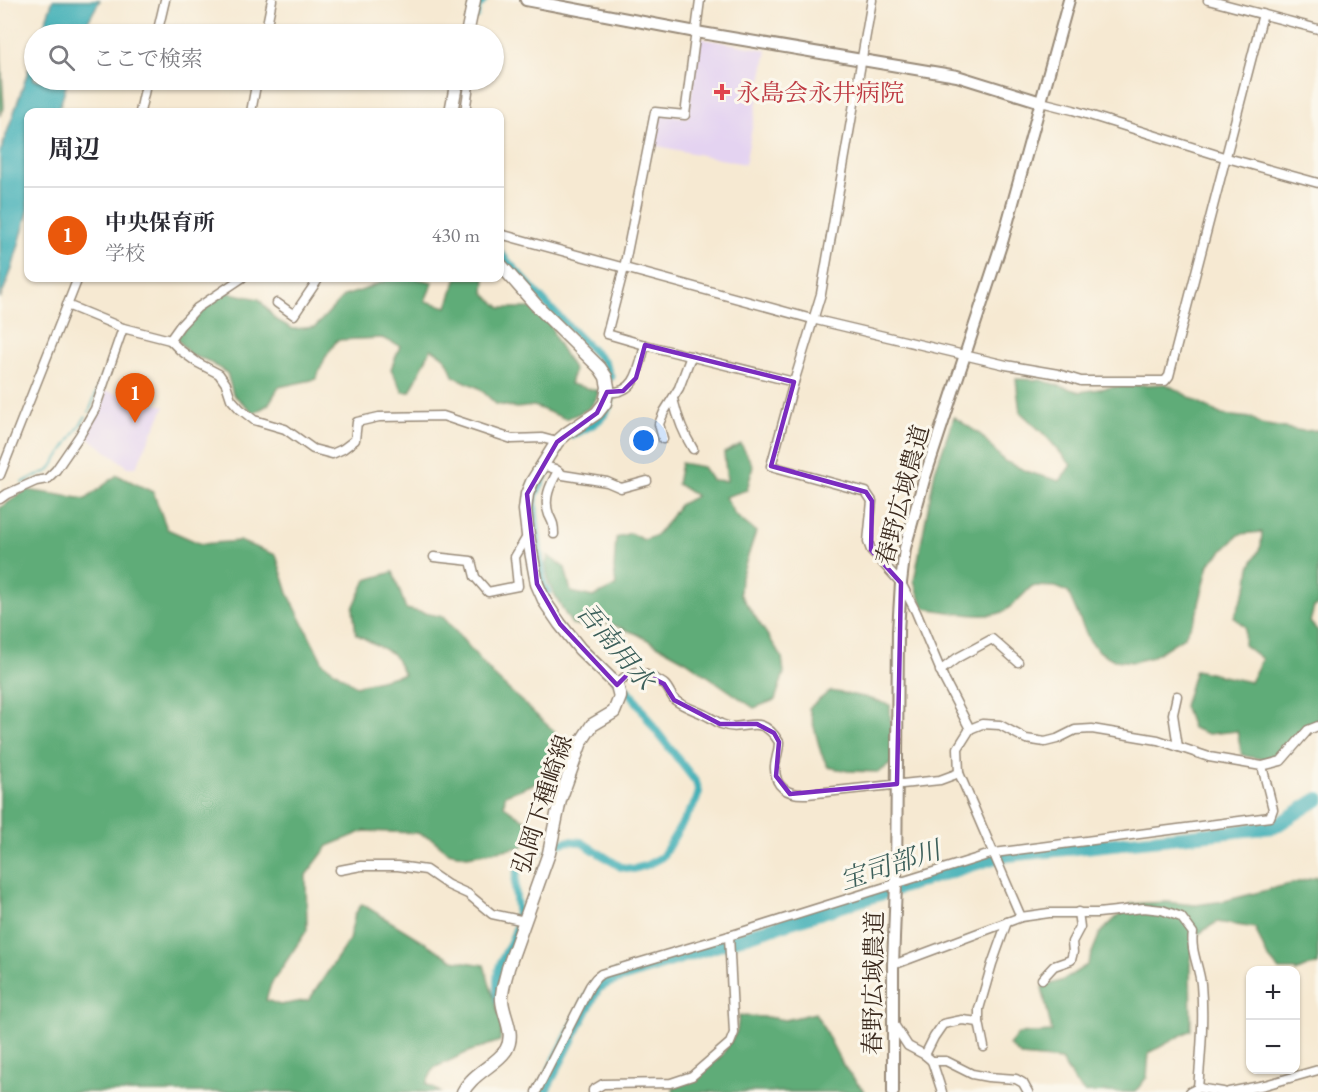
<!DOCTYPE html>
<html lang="ja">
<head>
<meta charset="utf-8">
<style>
	body { margin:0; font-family:"EB Garamond","Noto Serif JP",serif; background:#f2f2f3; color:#2b2b33 }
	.controls { position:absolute; right:18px; bottom:18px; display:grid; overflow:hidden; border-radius:12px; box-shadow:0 2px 4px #0004 }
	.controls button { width:54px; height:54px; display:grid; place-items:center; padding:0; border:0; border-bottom:2px solid #e1e1e2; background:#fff; color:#2b2b33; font:30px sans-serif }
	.you { position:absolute; left:644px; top:441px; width:21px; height:21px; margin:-15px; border:4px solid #fff; border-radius:50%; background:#1a73e8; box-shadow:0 0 0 9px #1a73e833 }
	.badge { display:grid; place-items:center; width:39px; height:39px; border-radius:50%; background:#ea580c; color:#fff; font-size:20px; font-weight:700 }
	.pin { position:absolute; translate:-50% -50px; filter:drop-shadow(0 2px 3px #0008) }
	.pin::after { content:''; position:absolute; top:32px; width:21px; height:18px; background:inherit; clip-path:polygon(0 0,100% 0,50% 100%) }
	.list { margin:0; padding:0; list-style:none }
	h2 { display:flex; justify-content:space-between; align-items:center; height:78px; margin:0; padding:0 24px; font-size:26px }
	h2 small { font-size:20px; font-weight:400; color:#7c7c81 }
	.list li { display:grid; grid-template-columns:39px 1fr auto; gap:18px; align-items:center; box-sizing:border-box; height:96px; padding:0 24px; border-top:2px solid #e1e1e2 }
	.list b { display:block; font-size:22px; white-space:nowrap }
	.list p { margin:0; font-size:20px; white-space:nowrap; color:#7c7c81 }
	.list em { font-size:20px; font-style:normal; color:#7c7c81 }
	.icon { flex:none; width:33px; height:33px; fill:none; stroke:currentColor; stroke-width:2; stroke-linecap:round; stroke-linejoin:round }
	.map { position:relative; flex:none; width:1318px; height:1092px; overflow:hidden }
	.search { position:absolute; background:#fff; box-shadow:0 2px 4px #0004; left:24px; top:24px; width:480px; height:66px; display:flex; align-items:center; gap:15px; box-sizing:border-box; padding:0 21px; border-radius:33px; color:#7c7c81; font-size:22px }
	.panel { position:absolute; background:#fff; box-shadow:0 2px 4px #0004; left:24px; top:108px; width:480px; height:174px; border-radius:12px }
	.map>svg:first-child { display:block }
	.built { fill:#e4d3f1 }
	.forest { fill:#5fac78; stroke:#4d6b4b; stroke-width:1.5 }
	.water { fill:#3daeb5; stroke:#3c6c6a; stroke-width:1.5 }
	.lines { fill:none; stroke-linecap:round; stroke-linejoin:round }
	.stream { stroke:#3daeb5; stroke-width:2 }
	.canal { stroke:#3daeb5; stroke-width:8 }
	.river { stroke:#3daeb5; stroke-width:14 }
	.minor-casing { stroke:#988a78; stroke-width:11 }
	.tertiary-casing { stroke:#988a78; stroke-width:14 }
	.secondary-casing { stroke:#988a78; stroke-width:15 }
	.minor { stroke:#fff; stroke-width:8 }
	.tertiary { stroke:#fff; stroke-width:10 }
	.secondary { stroke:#fff; stroke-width:12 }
	.marked { fill:none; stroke:#7b2cbf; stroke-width:4.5; stroke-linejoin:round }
	.health-dot { fill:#e0444e; stroke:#fbf7ec; stroke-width:2 }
	.labels { text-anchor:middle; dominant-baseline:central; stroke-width:6; stroke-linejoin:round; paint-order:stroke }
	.health-label { font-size:24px; fill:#be3a42; stroke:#fbf7ec; text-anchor:start }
	.street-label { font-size:24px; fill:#3b2a1e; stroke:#fbf7ec }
	.water-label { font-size:26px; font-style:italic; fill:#3c5f5a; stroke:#fbf7ec }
</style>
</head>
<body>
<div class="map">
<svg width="1318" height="1092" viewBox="0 0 1318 1092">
	<rect width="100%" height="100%" fill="#fbf7ec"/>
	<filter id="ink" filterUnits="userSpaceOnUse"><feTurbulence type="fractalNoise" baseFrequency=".0167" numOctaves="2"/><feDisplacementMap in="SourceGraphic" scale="12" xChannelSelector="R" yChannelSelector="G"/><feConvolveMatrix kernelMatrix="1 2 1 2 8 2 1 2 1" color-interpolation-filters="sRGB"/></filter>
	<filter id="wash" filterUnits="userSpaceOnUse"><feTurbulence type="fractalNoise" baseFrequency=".008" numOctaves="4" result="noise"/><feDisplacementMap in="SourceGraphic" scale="24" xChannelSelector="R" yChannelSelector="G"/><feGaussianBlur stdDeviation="1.35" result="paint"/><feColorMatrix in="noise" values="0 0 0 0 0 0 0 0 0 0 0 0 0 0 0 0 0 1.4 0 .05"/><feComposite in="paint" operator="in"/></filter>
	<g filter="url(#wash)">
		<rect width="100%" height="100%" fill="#f6e9d2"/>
		<g class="built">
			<polygon points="699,38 767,50 745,164 653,145 658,115 688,117"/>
			<polygon points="106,391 165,406 136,467 128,467 85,435"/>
		</g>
		<g class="forest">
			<polygon points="0,38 4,108 0,115"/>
			<path d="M 391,278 L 414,278 L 433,282 L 425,301 L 447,307 L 457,278 L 485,278 L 484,293 L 501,308 L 537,308 L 551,326 L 557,342 L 574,370 L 570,384 L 599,391 C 593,411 583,411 566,419 L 534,406 L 517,408 L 496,404 L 479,388 L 453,376 C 448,360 446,356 431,349 L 410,392 L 403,392 L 391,369 L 400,346 L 382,338 L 337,340 L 325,358 L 316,379 L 279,387 L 268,405 L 254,413 L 233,394 L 227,373 L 206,360 L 190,355 L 175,336 L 184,323 L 225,292 L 259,299 L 275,319 L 293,329 L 315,327 L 344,296 L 363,290 Z"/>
			<path d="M 1016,379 L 1040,380 L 1080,392 L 1119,386 L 1166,384 L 1222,415 L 1252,418 L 1261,424 L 1303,431 L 1318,430 L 1318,605 L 1314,607 L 1310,622 L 1318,631 L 1318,720 C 1311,724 1303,728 1298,733 C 1274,755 1279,765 1242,755 L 1237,731 L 1208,734 L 1192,728 L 1184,706 L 1195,670 L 1250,682 L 1262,659 L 1244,645 L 1245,627 L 1234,617 L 1248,583 L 1250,567 L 1261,546 L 1262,532 L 1240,534 L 1209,564 L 1196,616 L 1184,637 L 1152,657 L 1133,662 L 1114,660 L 1100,652 L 1089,640 L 1068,592 L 1056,587 L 1032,586 C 1024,594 1010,610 1000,613 C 981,619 944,611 924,608 L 914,581 L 935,471 L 954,417 L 981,435 L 1004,461 L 1031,473 L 1060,481 L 1071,465 L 1046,436 L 1020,412 Z"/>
			<polygon points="741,444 753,466 747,490 725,497 735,515 756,532 741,577 740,594 782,657 784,673 775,700 754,708 735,695 686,661 637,634 611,624 592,621 583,626 572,624 566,615 549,584 546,565 548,556 565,568 571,592 593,597 616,586 614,569 616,538 630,533 644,540 655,536 667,523 679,505 696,496 677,484 681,463 703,467 712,480 727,481 724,453"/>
			<polygon points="117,475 153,492 167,529 201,544 239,541 276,555 288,593 323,663 356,686 404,674 393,654 356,634 353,608 366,580 393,572 406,609 443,617 496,678 556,733 560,774 505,795 504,806 533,826 531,841 521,847 467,856 448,852 431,838 417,833 364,831 328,846 306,875 307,930 271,984 266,1000 280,1005 309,1000 349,940 355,914 362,904 453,960 484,965 502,1026 500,1041 468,1052 434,1068 426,1084 440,1092 0,1092 0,508 27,490 86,499"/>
			<polygon points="830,691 864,697 890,705 892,763 879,772 848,771 828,767 821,753 809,708"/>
			<polygon points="1318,877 1318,965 1309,966 1296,972 1296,970 1279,970 1267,956 1255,928 1217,922 1195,936 1190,966 1191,1030 1149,1053 1147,1077 1135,1092 1084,1092 1076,1084 1061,1060 1021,1056 1009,1045 1018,1034 1052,1032 1042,987 1063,980 1087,965 1100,933 1131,904 1166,902 1196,905 1224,901"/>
			<path d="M 815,1013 C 826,1030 833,1048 843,1065 C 850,1075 857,1083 865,1092 L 673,1092 L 674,1086 L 691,1080 L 707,1069 L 722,1055 L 737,1031 L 739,1016 L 767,1017 L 785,1020 Z"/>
		</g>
		<g class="water">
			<polygon points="53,0 100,0 81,34 41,34"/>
			<polygon points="34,54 34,80 68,80 58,112 28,112 28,212 12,269 0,299 0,153"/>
		</g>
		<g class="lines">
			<g class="stream">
				<polyline points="89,412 103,375"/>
				<polyline points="22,483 37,475 49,471 86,416"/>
			</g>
			<g class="canal">
				<polyline points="476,15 477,8 484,0"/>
				<polyline points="500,253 551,309 605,363 611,377"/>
				<path d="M 573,435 C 591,426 607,420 611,399"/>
				<polyline points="547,592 543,585 534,506 535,495 556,453"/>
				<polyline points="555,845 569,841 581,842 621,867 634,869 647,865 662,857 696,801 699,792 696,782 654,728 633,696 616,680"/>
				<path d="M 498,1000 C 497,991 496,981 498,972 C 501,955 515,941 517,924 C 520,906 509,882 521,864 C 525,859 535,855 540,851"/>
			</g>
			<polyline class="river" points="542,1092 596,987 608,980 999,856 1274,827 1318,799"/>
		</g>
	</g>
	<g filter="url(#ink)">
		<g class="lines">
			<defs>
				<g id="minor">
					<polyline points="700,0 685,115 655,112 624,268 607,334 645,345 794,382"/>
					<polyline points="872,0 821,294 794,382 771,466 866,492 872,501 868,542 871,550 901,583 916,612 945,681 970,729"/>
					<polyline points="1208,0 1318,29"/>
					<polyline points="157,34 165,0"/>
					<polyline points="265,34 272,0"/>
					<polyline points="457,83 469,85 465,112"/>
					<polyline points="1041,102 1073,110 1227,158 1318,183"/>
					<polyline points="140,112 147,80"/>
					<polyline points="251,112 257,80"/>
					<polyline points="500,234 812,319 1006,365 1058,374 1081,381 1165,381 1169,376 1263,14"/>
					<polyline points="277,303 294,315 319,278"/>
					<polyline points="67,305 123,328"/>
					<polyline points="170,340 180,350 198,363 219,374 226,384 231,399 240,409 254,420 285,429 313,449 332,454 343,449 355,440 357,422 379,417 443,416 512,439 542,438 557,442"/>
					<path d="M 607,392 C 637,395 639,367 645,345"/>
					<path d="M 673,399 C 677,416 683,433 693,449"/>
					<polyline points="663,439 659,424 664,412 679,388 691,356"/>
					<polyline points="542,465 555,469 563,475 607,482 621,488 647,481"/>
					<polyline points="0,475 78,278"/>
					<polyline points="0,499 7,494 36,481 47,479 56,470 80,435 95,409 123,328 170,340 180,326 197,308 242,278"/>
					<path d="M 554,534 C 554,525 553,523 549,515 C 543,499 550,485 558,471"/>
					<polyline points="434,557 471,561 475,577 488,592 518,586 515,557 528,535"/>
					<polyline points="940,671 957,658 992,639 1018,662"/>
					<path d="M 617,685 C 629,670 636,669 653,678 C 657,680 662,682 665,685 C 669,689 671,696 675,700 C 685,708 699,711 709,717 C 713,719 717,722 721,724 C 746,734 759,710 779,742 C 779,750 776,758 775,766 C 774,788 788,795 807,794 L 940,780 L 959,773"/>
					<polyline points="1177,696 1173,714 1178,747"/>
					<polyline points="340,870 361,866 398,866 426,870 448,885 468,894 492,914 525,921"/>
					<polyline points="1021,917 959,773 958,748 970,729 982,724 1000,725 1026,739 1045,742 1057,739 1075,730 1092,729 1158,740 1209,757 1262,766 1281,761 1308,730 1318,726"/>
					<path d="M 893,965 L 1021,917 L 1049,913 L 1098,913 L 1144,908 L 1162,910 L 1181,917 L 1193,933 C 1190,950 1199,966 1201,984 C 1204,1018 1201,1053 1198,1088"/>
					<polyline points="1042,979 1054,966 1071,960 1073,952 1072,942 1080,927 1078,912"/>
					<polyline points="893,1023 908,1046 925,1055 932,1061 942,1092"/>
					<polyline points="984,1047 979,1022 979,1009 992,964 1007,922"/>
					<polyline points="925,1055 934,1037 943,1024 962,1020 979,1022"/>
					<polyline points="932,1061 946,1061 972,1074 988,1077 1016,1079 1023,1083 1028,1092"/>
					<polyline points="536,1092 590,986 596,978 601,974 729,936 994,853 1270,817 1273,809 1262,766"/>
					<polyline points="593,1092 593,1090 603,1084 671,1083 692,1076 730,1043 734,1033 729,936"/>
					<polyline points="1190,1092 1198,1088 1223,1092"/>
					<polyline points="1229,1092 1265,1085 1318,1070"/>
				</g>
				<g id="tertiary">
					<polyline points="526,0 696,32 957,76 1041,102"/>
					<polyline points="893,1092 893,965 896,884 898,631 901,583 905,548 924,480 1003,239 1069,0"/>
				</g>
				<g id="secondary">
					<polyline points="467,34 474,0"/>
					<polyline points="451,112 457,80"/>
					<path d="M 463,1092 C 465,1088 468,1084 471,1081 C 482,1069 497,1063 506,1050 C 516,1033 503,1017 502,1000 C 501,990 506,978 508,968 L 549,853 L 560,800 L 581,742 L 592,725 L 614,712 L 620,697 L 617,685 L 580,649 L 560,624 L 545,602 L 537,584 L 528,535 L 525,510 L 527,494 L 532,482 L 557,442 L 567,433 L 597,413 L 605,403 L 608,387 L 606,377 L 600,368 L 535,304 L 500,264"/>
				</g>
			</defs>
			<use href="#minor" class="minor-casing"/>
			<use href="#tertiary" class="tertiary-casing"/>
			<use href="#secondary" class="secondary-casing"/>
			<use href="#minor" class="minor"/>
			<use href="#tertiary" class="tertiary"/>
			<use href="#secondary" class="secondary"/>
		</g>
	</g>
	<path class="marked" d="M 645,345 L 794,382 L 771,466 L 866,492 L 872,501 L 871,550 L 901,583 L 897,784 L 790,794 L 776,776 L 779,742 L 774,733 L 757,724 L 720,724 L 674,700 L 664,684 L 643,673 L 629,673 L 617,685 L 560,624 L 537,584 L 527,494 L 557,442 L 597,413 L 607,392 L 623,391 L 636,378 Z"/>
	<path class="health-dot" d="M719 83h6v6h6v6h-6v6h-6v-6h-6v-6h6z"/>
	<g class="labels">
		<g class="health-label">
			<text x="736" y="92">永島会永井病院</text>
		</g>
		<g class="street-label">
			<text transform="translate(902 495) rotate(-75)">春野広域農道</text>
			<text transform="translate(542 804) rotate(-72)">弘岡下種崎線</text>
			<text transform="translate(873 983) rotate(-89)">春野広域農道</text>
		</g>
		<g class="water-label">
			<text transform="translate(616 646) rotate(50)">吾南用水</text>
			<text transform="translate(890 865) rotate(-18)">宝司部川</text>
		</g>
	</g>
</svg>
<div class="controls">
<button>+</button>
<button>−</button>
</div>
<div class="you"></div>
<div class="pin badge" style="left:135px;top:423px">1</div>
<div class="search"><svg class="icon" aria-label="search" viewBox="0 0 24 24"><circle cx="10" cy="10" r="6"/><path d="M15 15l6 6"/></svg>ここで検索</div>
<section class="panel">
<h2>周辺<small></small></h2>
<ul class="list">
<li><span class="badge">1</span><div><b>中央保育所</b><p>学校</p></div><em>430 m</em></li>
</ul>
</section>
</div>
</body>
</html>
